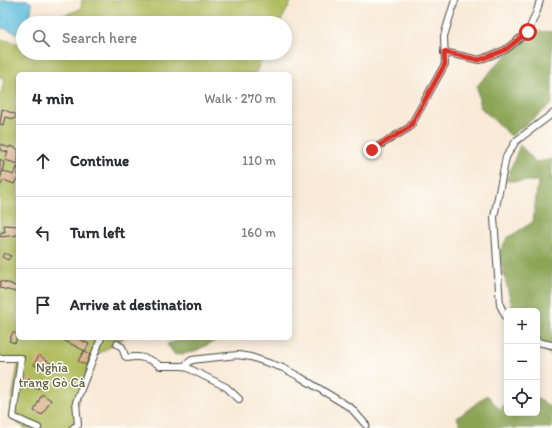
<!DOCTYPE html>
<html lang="en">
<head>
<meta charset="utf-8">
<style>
	body { margin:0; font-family:Itim,sans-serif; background:#f7f7f7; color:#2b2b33 }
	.controls { position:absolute; right:12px; bottom:12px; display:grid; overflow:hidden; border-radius:6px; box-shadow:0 2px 10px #0003 }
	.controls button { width:36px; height:36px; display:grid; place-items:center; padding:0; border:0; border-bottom:1px solid #e1e1e2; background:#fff; color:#2b2b33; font:20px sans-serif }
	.stop { position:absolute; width:12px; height:12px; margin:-9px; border:3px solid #d93025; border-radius:50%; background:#fff }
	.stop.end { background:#d93025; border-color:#fff; box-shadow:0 1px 4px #0008 }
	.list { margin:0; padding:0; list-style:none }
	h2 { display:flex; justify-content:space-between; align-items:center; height:52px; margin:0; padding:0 16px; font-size:17px }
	h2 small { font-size:13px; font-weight:400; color:#7c7c81 }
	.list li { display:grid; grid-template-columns:26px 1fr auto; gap:12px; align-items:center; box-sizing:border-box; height:72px; padding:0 16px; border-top:1px solid #e1e1e2 }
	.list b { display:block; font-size:15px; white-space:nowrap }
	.list em { font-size:13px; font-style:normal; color:#7c7c81 }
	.icon { flex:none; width:22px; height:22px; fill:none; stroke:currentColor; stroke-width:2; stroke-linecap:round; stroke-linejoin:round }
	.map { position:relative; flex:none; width:552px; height:428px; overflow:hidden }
	.search { position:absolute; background:#fff; box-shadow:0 2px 10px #0003; left:16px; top:16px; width:276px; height:44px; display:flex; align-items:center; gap:10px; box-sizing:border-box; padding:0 14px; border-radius:22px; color:#7c7c81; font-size:15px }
	.panel { position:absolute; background:#fff; box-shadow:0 2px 10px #0003; left:16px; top:72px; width:276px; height:268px; border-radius:6px }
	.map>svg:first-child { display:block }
	.green { fill:#b0bd5f; stroke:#6e7445 }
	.forest { fill:#8ca456; stroke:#5c6840 }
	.water { fill:#60bfde; stroke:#467584 }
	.building { fill:#dcaf87 }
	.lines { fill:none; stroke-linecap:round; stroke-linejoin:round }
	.street-casing { stroke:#4a4845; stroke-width:8 }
	.street { stroke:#fff; stroke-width:6 }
	.route { stroke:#d93025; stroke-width:5 }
	.labels { text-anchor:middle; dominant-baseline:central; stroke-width:3; stroke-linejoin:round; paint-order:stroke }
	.park-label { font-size:13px; fill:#5a5e3d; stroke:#fdfcf7 }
</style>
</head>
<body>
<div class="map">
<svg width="552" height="428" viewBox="0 0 552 428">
	<rect width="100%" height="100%" fill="#fdfcf7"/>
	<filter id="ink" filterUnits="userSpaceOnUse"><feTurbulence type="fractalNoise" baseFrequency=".025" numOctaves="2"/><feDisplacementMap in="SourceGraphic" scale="8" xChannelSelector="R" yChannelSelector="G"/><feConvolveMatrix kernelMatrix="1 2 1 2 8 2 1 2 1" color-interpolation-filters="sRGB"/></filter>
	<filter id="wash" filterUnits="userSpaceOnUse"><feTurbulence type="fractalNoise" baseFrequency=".012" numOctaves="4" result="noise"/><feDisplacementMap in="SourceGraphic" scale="16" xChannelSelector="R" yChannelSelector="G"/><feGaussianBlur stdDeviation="0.9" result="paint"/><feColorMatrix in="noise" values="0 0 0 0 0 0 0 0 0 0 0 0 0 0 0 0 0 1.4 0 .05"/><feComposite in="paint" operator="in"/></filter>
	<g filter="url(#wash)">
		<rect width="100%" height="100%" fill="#f8ead7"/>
		<g class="green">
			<polygon points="82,0 292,0 280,23 29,23 30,19 56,18 81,9"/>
			<polygon points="23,37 23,53 265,53 255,74 18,74 18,338 124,338 95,356 76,408 75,428 25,428 9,417 19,359 0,360 0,97 4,80 0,77 0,39 20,44"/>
		</g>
		<g class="forest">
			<polygon points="537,31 552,32 552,104 511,136 480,107 477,86 499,62"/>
			<polygon points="520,145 536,162 548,160 552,158 552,356 537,345 537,311 513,311 499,254 507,238 533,222 538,181 506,181"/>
			<polygon points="188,338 221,338 193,352 175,355 167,344"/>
			<polygon points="487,395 500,410 507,401 507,413 537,413 537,398 552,408 552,428 459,428 461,426 457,418"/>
		</g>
		<polygon class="water" points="1,0 27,0 32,4 29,23 23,23 23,35 0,27"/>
		<g id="blocks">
			<g class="building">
				<polygon points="2,109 17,115 14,119 5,117 3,125 0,124"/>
				<polygon points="1,144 9,148 10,146 18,149 18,164 5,160 8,152 0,150"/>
				<polygon points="0,159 4,162 2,173 4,171 13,175 18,166 18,177 14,184 4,180 0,186 0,179 2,174 0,174"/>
				<polygon points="4,225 18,226 18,235 0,237 1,232 5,232"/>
				<polygon points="4,253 11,256 8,260 2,257"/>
				<polygon points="0,281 12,284 12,285 18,287 16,292 0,288"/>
				<polygon points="13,332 18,335 15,343 9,341"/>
				<polygon points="59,338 77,338 89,344 85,351"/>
				<polygon points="84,351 90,355 86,365 78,361"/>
				<polygon points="39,355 53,365 49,372 34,365"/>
				<polygon points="28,378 41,384 38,389 25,384"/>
				<polygon points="42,394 51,400 42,415 34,411"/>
			</g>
		</g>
	</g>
	<g filter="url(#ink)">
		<use href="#blocks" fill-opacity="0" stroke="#4a4845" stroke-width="1"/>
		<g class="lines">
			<defs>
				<g id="street">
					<polyline points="444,52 479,60 505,50 528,32 537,11 540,0"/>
					<polyline points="372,150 410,127 445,64 444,36 455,0"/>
					<polyline points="507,319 500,305 494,217 506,157 516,141 552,114"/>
					<polyline points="537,342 552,345"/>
					<path d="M 117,344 L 122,347 L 125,356 L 128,358 C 138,355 152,359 160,366 L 184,366 L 192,360 L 209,358 L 238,355 L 251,357 L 283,368 L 300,377 L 351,408 L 366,425"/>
					<polyline points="0,358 21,358 13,417 38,428"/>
					<polyline points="184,366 226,387 239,399"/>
					<polyline points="73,428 78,425 76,402 101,338"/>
				</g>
			</defs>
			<use href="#street" class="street-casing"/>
			<use href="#street" class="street"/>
		</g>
	</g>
	<g class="lines" filter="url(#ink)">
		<polyline class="route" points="372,150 410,127 445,64 444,52 479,60 505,50 528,32"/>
	</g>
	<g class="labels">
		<g class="park-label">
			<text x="52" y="367">Nghĩa<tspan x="52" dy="15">trang Gò Cà</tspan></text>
		</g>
	</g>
</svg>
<div class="controls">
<button>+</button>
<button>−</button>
<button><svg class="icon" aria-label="locate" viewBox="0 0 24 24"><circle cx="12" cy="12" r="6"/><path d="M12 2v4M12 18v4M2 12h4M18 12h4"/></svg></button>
</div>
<div class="stop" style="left:528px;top:32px"></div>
<div class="stop end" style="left:372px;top:150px"></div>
<div class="search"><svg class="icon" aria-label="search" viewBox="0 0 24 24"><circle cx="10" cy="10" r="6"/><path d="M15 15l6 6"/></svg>Search here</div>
<section class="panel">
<h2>4 min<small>Walk · 270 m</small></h2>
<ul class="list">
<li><svg class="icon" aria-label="ahead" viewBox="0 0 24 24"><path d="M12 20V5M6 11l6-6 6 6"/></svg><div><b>Continue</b></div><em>110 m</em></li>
<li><svg class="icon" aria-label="left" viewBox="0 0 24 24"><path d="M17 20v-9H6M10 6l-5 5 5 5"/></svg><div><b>Turn left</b></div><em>160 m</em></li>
<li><svg class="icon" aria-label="arrive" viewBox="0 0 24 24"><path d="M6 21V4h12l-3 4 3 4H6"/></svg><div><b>Arrive at destination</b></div></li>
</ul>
</section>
</div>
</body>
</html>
